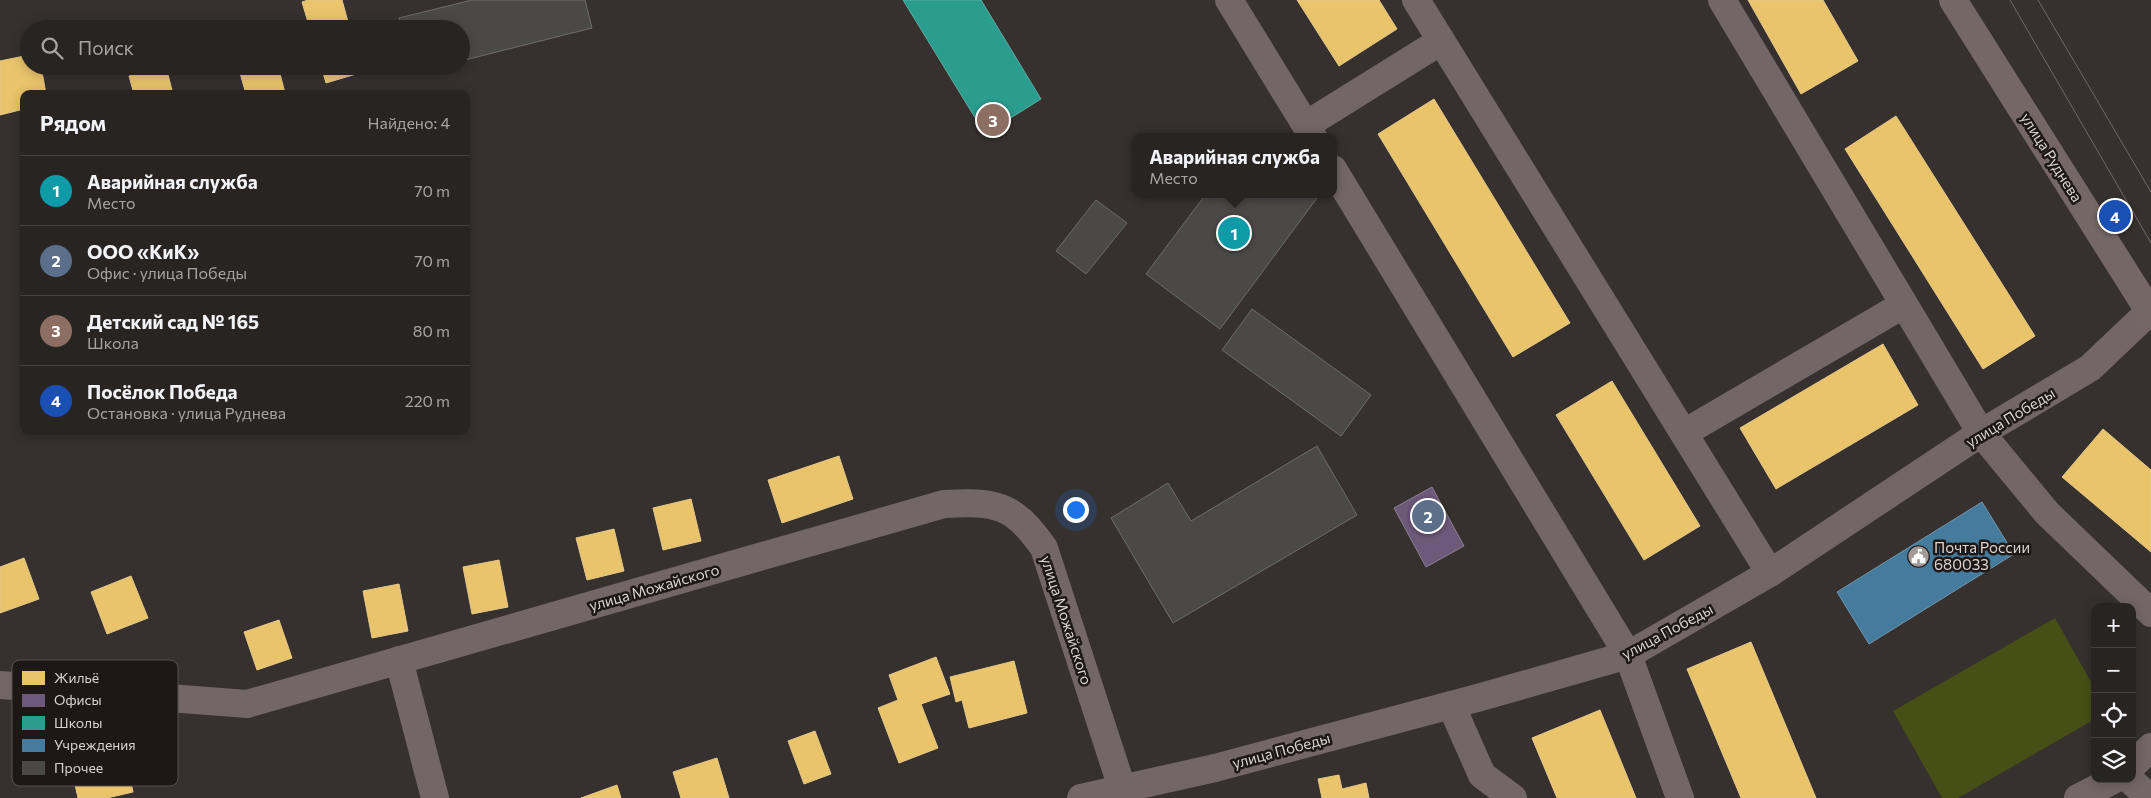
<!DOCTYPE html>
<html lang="ru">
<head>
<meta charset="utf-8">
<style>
	body { margin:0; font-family:Commissioner,sans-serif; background:#34302f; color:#f1f3f6 }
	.controls { position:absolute; right:15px; bottom:15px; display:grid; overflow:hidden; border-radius:10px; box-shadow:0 2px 12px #0003 }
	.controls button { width:45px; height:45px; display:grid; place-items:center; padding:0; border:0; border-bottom:1px solid #444140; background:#282422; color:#f1f3f6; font:25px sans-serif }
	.you { position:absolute; left:1075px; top:509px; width:18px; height:18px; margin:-12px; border:4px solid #fff; border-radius:50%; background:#1a73e8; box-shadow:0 0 0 8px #1a73e833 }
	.badge { display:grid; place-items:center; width:32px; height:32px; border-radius:50%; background:#8bbbb9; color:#fff; font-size:16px; font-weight:700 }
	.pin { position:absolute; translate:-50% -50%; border:2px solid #fff; box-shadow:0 1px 5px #0006 }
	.popup { position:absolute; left:1132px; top:133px; width:205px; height:65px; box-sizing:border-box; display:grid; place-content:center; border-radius:10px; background:#282422; filter:drop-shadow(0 1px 4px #0005); font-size:16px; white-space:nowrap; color:#a5a4a5 }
	.popup b { font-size:19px; color:#f1f3f6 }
	.popup::after { content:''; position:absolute; left:50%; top:100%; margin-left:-10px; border:10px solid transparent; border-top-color:#282422 }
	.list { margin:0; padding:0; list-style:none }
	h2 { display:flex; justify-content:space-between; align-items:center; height:65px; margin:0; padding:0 20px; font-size:21px }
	h2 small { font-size:16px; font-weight:400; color:#a5a4a5 }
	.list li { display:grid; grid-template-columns:32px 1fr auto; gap:15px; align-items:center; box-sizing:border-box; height:70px; padding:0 20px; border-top:1px solid #444140 }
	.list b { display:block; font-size:19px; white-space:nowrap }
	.list p { margin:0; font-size:16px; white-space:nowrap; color:#a5a4a5 }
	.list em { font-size:16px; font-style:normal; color:#a5a4a5 }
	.icon { flex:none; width:28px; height:28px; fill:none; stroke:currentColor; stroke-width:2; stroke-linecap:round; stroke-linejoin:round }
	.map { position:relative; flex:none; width:2151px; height:798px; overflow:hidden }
	.search { position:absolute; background:#282422; box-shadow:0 2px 12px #0003; left:20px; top:20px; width:450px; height:55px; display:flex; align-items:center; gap:12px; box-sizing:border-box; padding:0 18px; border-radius:28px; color:#a5a4a5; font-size:19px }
	.panel { position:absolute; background:#282422; box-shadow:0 2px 12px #0003; left:20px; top:90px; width:450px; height:345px; border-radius:10px }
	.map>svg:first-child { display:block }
	.green { fill:#465016 }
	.homes { fill:#e9c46a; stroke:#e4c889 }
	.offices { fill:#6d597a; stroke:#8e7e94 }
	.schools { fill:#2a9d8f; stroke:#5fada2 }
	.public { fill:#457b9d; stroke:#7295ac }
	.building { fill:#4b4848; stroke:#706c6e }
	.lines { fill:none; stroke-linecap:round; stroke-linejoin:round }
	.minor { stroke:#726766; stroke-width:28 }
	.major { stroke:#756765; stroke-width:28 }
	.tram { stroke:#726868; stroke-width:1 }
	.labels { text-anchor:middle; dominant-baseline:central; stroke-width:5; stroke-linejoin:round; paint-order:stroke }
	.street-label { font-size:15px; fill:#dad3d0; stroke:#1d1816 }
	.poi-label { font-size:15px; fill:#dad3d0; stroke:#1d1816; text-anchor:start }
	.key { fill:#1d1816; stroke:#56504e; stroke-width:1 }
	.key-label { font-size:14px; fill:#dad3d0 }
</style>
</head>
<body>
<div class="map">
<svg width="2151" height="798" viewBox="0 0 2151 798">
	<rect width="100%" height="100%" fill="#36302e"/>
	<polygon class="green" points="2055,618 2095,689 2095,719 1958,798 1942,798 1893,711"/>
	<g class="homes">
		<polygon points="308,0 342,0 350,29 310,29 302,2"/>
		<polygon points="1297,0 1379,0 1397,29 1339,66"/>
		<polygon points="1748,0 1823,0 1858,61 1801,94"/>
		<polygon points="29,55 29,66 41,66 46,94 24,94 24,109 0,115 0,61"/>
		<polygon points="238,66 278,66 285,93 246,94"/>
		<polygon points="321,66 361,66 363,72 326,83"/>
		<polygon points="166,67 173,94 134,94 129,76"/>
		<polygon points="1434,99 1570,323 1513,357 1378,134"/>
		<polygon points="1896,116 2035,336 1983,369 1845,149"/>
		<polygon points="1883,344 1918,405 1776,489 1740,428"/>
		<polygon points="1612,381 1700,526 1644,560 1556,415"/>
		<polygon points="2103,429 2151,470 2151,552 2062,477"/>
		<polygon points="839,456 853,499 782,523 768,480"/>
		<polygon points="691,499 701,541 663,550 653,508"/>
		<polygon points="614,529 624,571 587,580 576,538"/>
		<polygon points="24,558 39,599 0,613 0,567"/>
		<polygon points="499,560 508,607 472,614 463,567"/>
		<polygon points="131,576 148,618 107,634 91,592"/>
		<polygon points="399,584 408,631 372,638 363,591"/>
		<polygon points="279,620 292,658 257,670 244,632"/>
		<polygon points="1751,642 1816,798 1741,798 1687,669"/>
		<polygon points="936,657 950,694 921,704 938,748 899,763 878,708 898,700 889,675"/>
		<polygon points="1014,661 1027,713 969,728 962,700 956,702 950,677"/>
		<polygon points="1600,710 1636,798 1557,798 1532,738"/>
		<polygon points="815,731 831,774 804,784 788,741"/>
		<polygon points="125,755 133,792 107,798 78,798 71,767"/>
		<polygon points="717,758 729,798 681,798 673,772"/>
		<polygon points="1339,775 1342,789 1366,783 1369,798 1322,798 1318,779"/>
		<polygon points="617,785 621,798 581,798"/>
	</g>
	<polygon class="offices" points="1432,487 1464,546 1426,567 1394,508"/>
	<polygon class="schools" points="903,0 981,0 1041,99 985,134"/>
	<polygon class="public" points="1982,502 2014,554 1869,644 1837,592"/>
	<g class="building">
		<polygon points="472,0 585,0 592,28 461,61 461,29 402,29 399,18"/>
		<polygon points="411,66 439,66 413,73"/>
		<polygon points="1206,194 1320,194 1220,329 1146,274"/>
		<polygon points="1096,200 1127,223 1086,274 1056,251"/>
		<polygon points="1252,309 1371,395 1341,436 1222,350"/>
		<polygon points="1317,446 1357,515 1173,623 1111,518 1168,483 1191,521"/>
	</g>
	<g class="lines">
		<g class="minor">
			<polyline points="1229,0 1313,137"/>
			<polyline points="1416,0 1770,573"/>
			<polyline points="1722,0 1981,433 2047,513 2151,613"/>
			<polyline points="1306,125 1441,41"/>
			<polyline points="1333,169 1628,655 1680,798"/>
			<polyline points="1684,433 1903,305"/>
			<polyline points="399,660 435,798"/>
			<path d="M 0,685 L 247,704 L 944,504 C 996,501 1013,504 1044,548 L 1122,788"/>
			<polyline points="1451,705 1482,775 1513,798"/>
			<polyline points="2132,766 2151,747"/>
			<polyline points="2129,779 2150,798"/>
			<polyline points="1081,798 1215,768 1481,697 1628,655 1770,573 1981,433 2090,368 2149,312"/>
			<polyline points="2078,798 2115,779"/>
		</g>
		<polyline class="major" points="1953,0 2151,314"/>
		<g class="tram">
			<polyline points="2010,0 2151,243"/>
			<polyline points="2038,0 2151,192"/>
		</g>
	</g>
	<defs>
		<symbol id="civic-disc" viewBox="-11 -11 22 22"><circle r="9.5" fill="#a19a97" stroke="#1d1816"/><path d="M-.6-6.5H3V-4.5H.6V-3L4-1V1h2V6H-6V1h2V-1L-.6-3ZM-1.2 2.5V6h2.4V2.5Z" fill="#fff"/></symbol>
	</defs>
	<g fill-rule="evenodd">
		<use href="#civic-disc" x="1906" y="544" width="25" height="25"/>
	</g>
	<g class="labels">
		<g class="street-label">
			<text transform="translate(2052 157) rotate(58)">улица Руднева</text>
			<text transform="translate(2010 417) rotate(-31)">улица Победы</text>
			<text transform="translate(654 587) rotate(-16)">улица Можайского</text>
			<text transform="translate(1067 620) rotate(72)">улица Можайского</text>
			<text transform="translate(1667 631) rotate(-28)">улица Победы</text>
			<text transform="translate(1281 750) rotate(-15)">улица Победы</text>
		</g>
		<g class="poi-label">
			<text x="1934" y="547">Почта России<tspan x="1934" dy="17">680033</tspan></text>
		</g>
	</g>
	<rect x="12" y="660" width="166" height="126" rx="8" class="key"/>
	<rect x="22" y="671" width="23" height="14" fill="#e9c46a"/>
	<rect x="22" y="694" width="23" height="13" fill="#6d597a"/>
	<rect x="22" y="716" width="23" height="14" fill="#2a9d8f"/>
	<rect x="22" y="739" width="23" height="13" fill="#457b9d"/>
	<rect x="22" y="761" width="23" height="14" fill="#4b4848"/>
	<g class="key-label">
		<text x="54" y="683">Жильё</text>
		<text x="54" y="705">Офисы</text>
		<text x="54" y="728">Школы</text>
		<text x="54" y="750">Учреждения</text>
		<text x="54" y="773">Прочее</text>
	</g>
</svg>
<div class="controls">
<button>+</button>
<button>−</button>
<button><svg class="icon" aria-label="locate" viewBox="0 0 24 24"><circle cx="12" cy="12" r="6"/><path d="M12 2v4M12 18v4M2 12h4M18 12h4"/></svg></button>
<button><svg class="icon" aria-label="layers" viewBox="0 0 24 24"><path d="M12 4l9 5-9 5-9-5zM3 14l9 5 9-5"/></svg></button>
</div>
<div class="you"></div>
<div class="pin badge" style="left:1234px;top:233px;background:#0f9aa8">1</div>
<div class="popup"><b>Аварийная служба</b>Место</div>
<div class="pin badge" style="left:1428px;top:516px;background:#5c6f8a">2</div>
<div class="pin badge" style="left:993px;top:120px;background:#8d6e63">3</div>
<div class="pin badge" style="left:2115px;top:216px;background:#1a4fb4">4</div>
<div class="search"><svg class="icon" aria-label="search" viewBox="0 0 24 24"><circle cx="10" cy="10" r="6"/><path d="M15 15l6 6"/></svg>Поиск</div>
<section class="panel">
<h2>Рядом<small>Найдено: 4</small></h2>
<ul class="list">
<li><span class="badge" style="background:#0f9aa8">1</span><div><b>Аварийная служба</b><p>Место</p></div><em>70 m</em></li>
<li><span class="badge" style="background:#5c6f8a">2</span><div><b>ООО «КиК»</b><p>Офис · улица Победы</p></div><em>70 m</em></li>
<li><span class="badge" style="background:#8d6e63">3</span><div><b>Детский сад № 165</b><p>Школа</p></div><em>80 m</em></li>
<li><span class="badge" style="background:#1a4fb4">4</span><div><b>Посёлок Победа</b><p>Остановка · улица Руднева</p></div><em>220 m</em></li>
</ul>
</section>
</div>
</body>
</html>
